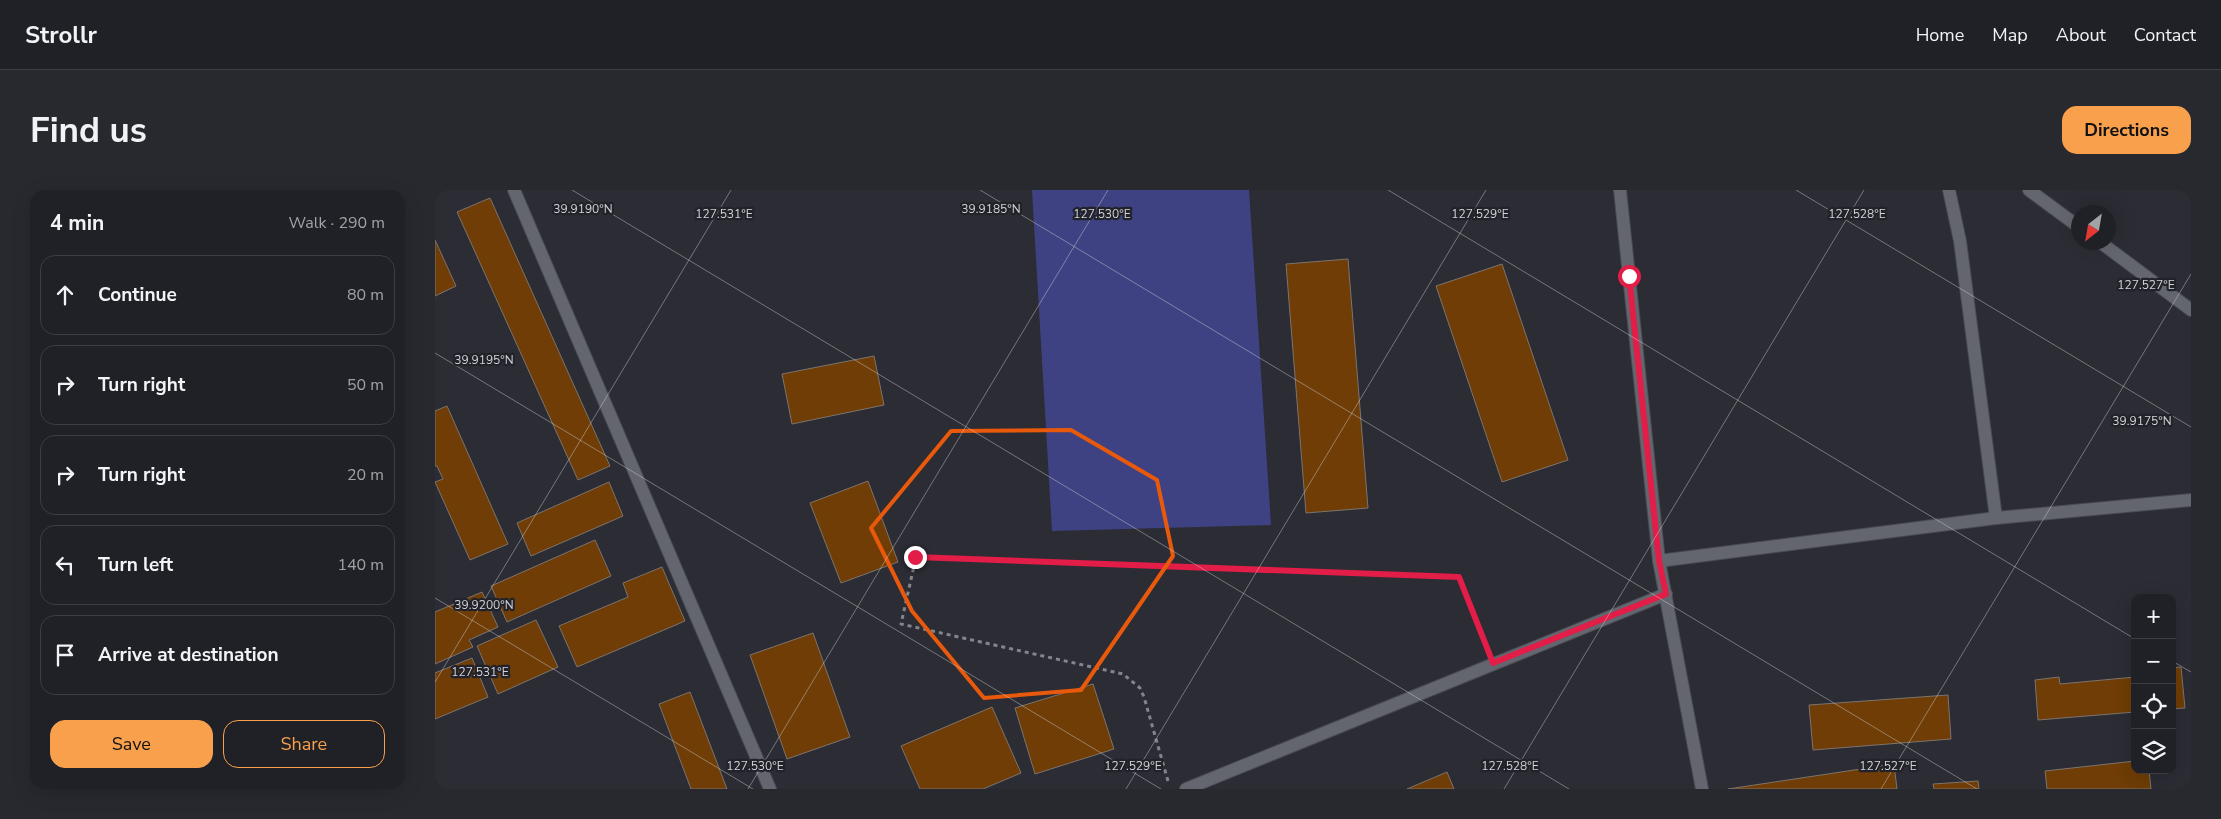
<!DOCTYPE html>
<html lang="en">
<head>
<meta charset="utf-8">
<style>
	body { margin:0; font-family:"Nunito Sans",sans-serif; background:#28292f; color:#f1f3f6 }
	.controls { position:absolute; right:15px; bottom:15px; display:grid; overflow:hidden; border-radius:10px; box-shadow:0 5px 20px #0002 }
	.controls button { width:45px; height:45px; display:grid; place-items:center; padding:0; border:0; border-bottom:1px solid #3d3e44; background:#202127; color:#f1f3f6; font:25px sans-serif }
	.compass { position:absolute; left:1636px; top:15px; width:45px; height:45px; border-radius:50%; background:#202127; box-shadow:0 5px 20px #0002; rotate:211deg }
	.stop { position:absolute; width:15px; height:15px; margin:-11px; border:4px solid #e11d48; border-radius:50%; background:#fff }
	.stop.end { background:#e11d48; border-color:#fff; box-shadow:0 1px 5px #0008 }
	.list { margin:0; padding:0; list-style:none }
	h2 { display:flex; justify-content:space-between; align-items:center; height:65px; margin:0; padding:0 20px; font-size:21px }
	h2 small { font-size:16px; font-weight:400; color:#a2a3a7 }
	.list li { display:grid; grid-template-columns:32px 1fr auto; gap:15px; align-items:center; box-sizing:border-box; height:80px; margin:0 10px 10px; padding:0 10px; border:1px solid #3d3e44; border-radius:15px }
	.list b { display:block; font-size:19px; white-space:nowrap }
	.list em { font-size:16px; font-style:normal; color:#a2a3a7 }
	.actions { display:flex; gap:10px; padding:15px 20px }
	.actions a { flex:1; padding:11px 0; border:1px solid #f9a04c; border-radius:15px; text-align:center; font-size:18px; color:#f9a04c }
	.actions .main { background:#f9a04c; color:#111 }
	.icon { flex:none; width:28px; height:28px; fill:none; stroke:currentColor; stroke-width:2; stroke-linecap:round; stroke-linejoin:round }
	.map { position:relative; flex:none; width:1756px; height:599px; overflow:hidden; border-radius:15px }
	header { display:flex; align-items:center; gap:30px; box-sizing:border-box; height:70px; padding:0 25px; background:#202127; border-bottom:1px solid #3d3e44 }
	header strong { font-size:24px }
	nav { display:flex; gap:28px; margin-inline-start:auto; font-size:18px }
	.intro { display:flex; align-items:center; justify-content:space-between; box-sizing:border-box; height:120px; padding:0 30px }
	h1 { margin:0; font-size:35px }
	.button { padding:12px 22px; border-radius:15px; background:#f9a04c; color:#111; font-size:18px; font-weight:700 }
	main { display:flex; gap:30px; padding:0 30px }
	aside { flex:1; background:#202127; border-radius:15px; box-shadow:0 5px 20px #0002 }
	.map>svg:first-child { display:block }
	.green { fill:#3e4283 }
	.building { fill:#6f3d05; stroke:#7d746e }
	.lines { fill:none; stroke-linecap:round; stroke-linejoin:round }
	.minor-casing { stroke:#484951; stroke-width:14 }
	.path { stroke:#84858c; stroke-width:3; stroke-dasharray:4 4; stroke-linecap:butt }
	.minor { stroke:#64666f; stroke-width:12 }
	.route { stroke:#e11d48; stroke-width:6 }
	.marked { fill:none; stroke:#e8590c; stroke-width:4; stroke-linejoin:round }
	.ticks { fill:none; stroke:#d2d3d8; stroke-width:1; stroke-opacity:0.45 }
	.ticks-label { font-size:12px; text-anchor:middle; fill:#d2d3d8; stroke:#21222a; stroke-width:4.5; stroke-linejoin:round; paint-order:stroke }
</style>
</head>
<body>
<header>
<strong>Strollr</strong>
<nav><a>Home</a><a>Map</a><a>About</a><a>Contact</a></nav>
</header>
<div class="intro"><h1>Find us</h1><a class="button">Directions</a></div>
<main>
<aside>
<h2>4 min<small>Walk · 290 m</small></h2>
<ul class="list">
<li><svg class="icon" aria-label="ahead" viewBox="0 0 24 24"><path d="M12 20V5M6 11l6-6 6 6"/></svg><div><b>Continue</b></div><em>80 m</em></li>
<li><svg class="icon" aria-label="right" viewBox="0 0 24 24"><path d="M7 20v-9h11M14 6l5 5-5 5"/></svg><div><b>Turn right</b></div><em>50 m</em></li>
<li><svg class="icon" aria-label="right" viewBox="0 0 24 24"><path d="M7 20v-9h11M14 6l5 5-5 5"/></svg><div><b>Turn right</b></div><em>20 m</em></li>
<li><svg class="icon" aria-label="left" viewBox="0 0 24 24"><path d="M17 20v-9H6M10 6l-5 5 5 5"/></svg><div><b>Turn left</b></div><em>140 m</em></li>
<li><svg class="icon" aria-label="arrive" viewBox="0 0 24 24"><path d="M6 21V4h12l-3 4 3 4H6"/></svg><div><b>Arrive at destination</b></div></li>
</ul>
<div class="actions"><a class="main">Save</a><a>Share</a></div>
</aside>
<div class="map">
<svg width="1756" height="599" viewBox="0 0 1756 599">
	<rect width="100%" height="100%" fill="#2b2c34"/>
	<polygon class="green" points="597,0 814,0 836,335 617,341"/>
	<g class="building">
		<polygon points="55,8 175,276 143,290 22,22"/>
		<polygon points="0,50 21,96 0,106"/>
		<polygon points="913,69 933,318 871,323 851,74"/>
		<polygon points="1067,74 1133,270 1067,292 1001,96"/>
		<polygon points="439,166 449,215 357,234 347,184"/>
		<polygon points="12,216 73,354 35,370 0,292 8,289 2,276 0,276 0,221"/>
		<polygon points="433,291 463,372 406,393 375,313"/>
		<polygon points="174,292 188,326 96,366 82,333"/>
		<polygon points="160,350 176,386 72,432 56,396"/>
		<polygon points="227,377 250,431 142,477 124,436 193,407 188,393"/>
		<polygon points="47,402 63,437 34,450 38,457 0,474 0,422"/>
		<polygon points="101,430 123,477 63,504 42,456"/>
		<polygon points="378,443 415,547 352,569 315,465"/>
		<polygon points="37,468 53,507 0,529 0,483"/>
		<polygon points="1746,477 1750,518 1737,519 1737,478"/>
		<polygon points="1624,487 1625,494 1700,487 1700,522 1603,530 1600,490"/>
		<polygon points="658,494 679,559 600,584 580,518"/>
		<polygon points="255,502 292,599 256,599 224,514"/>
		<polygon points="1513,505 1516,549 1378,560 1374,515"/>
		<polygon points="557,517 586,583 548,599 485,599 466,556"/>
		<polygon points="1700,571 1700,580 1714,580 1716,599 1612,599 1610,581"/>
		<polygon points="1459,574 1462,599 1293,599"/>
		<polygon points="1012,582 1019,599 972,599"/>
		<polygon points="1543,591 1544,599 1499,599 1498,594"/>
	</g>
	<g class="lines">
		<defs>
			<g id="minor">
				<polyline points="79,0 335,599"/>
				<polyline points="1185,0 1224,371 1267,599"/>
				<polyline points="1514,0 1525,51 1561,328"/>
				<polyline points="1594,0 1644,37"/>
				<polyline points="1665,52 1756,120"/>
				<polyline points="1224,371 1561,328 1756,310"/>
				<polyline points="751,599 1231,404"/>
			</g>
		</defs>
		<use href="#minor" class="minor-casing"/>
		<polyline class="path" points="733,591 709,507 705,498 688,484 466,434 481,367 1024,387 1052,458"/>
		<use href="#minor" class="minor"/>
	</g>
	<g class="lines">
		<polyline class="route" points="480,367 1024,387 1058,473 1231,404 1224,371 1194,86"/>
	</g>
	<path class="marked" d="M 636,240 L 722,290 L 738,366 L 646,500 L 549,508 L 477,421 L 436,338 L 516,241 Z"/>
	<path class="ticks" d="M 137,0 L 1134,599M 545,0 L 1542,599M 953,0 L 1700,449M 1361,0 L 1756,237M 0,163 L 726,599M 0,408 L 318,599M 1737,471 L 1756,482M 0,492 L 296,0M 313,599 L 673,0M 691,599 L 1051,0M 1069,599 L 1429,0M 1446,599 L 1756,84"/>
	<g class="ticks-label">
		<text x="148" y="23">39.9190°N</text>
		<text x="556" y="23">39.9185°N</text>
		<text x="667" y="28">127.530°E</text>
		<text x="1045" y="28">127.529°E</text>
		<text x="289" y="28">127.531°E</text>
		<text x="1422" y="28">127.528°E</text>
		<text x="1711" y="99">127.527°E</text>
		<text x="49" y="174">39.9195°N</text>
		<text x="1707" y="235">39.9175°N</text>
		<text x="49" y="419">39.9200°N</text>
		<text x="45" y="486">127.531°E</text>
		<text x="320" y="580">127.530°E</text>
		<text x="698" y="580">127.529°E</text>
		<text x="1075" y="580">127.528°E</text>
		<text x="1453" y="580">127.527°E</text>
	</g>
</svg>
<div class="controls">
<button>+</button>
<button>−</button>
<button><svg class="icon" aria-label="locate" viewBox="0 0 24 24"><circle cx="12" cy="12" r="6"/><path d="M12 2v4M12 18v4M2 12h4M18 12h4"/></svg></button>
<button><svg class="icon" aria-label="layers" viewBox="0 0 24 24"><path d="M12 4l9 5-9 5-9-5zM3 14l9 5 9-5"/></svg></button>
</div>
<svg class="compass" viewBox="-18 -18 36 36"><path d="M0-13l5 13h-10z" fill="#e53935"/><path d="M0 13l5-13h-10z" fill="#a2a3a7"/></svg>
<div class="stop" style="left:1194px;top:86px"></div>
<div class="stop end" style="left:480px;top:367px"></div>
</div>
</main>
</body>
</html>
